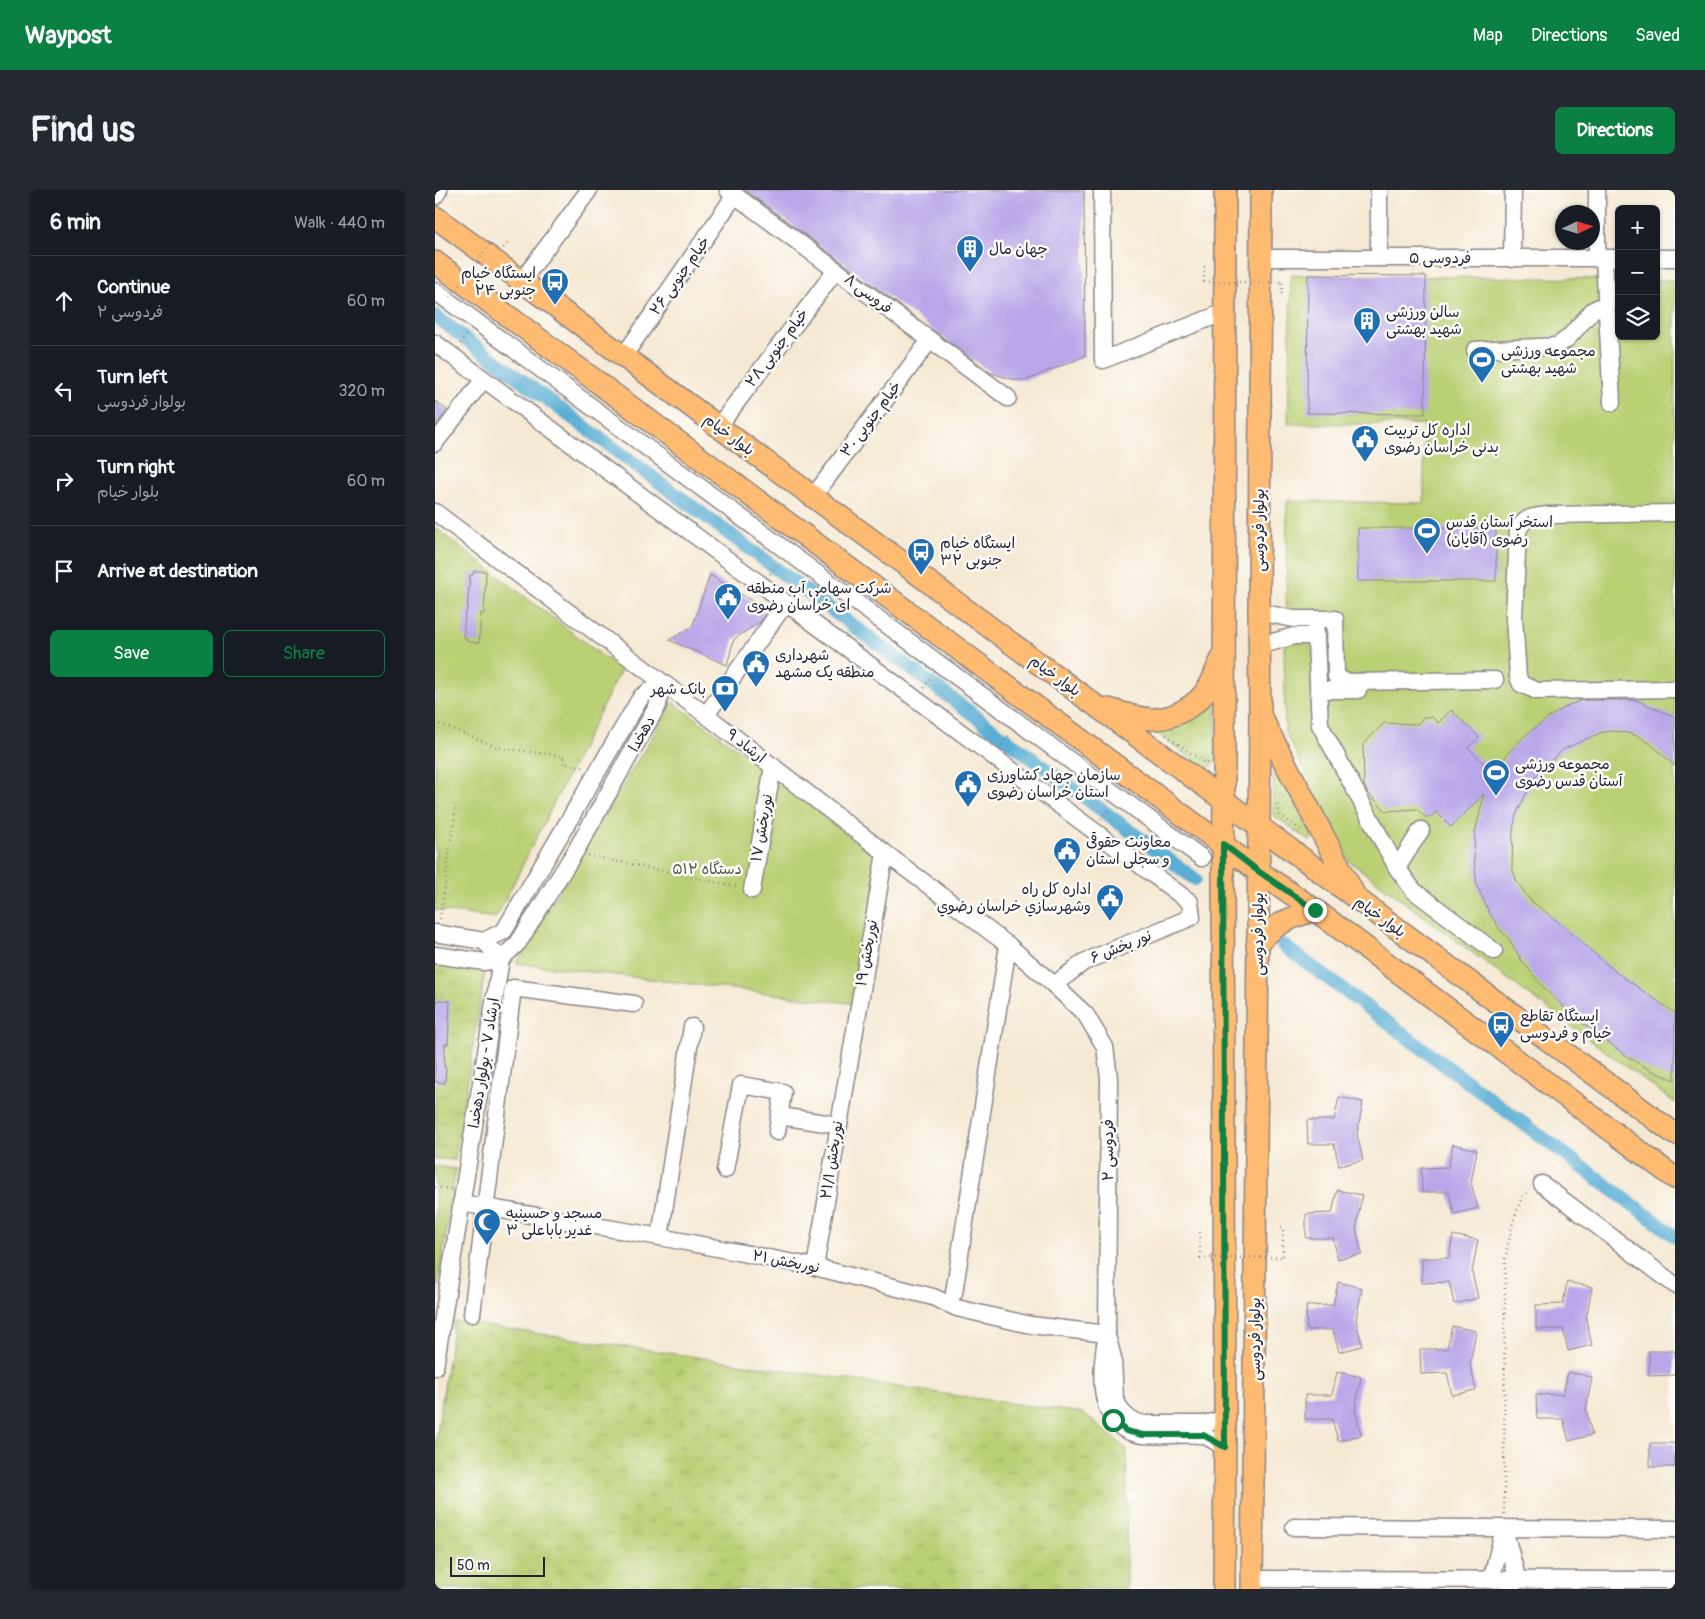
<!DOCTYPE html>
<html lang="en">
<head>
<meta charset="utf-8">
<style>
	body { margin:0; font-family:Pangolin,"Playpen Sans Arabic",sans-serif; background:#242831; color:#f1f3f6 }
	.controls { position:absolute; right:15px; top:15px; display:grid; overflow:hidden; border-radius:8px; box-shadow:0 1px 4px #0004 }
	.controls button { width:45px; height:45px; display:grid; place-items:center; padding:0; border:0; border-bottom:1px solid #363941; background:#171b24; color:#f1f3f6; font:25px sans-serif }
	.compass { position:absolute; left:1120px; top:15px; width:45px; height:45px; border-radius:50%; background:#171b24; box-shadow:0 1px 4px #0004; rotate:86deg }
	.scale { position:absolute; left:15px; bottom:12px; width:95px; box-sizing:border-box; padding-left:5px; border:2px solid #22223b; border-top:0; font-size:14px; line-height:18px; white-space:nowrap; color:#22223b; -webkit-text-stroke:4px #fdfcf7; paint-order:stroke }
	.stop { position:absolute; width:15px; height:15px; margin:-11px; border:4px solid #0b8043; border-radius:50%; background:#fff }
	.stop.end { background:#0b8043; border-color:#fff; box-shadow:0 1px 5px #0008 }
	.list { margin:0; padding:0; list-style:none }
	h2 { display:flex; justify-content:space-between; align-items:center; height:65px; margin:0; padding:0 20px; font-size:21px }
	h2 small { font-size:16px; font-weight:400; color:#9ea1a6 }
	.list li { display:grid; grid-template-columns:32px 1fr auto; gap:15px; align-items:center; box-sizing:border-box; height:90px; padding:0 20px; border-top:1px solid #363941 }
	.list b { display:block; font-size:19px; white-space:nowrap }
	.list p { margin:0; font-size:16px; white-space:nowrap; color:#9ea1a6 }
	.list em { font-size:16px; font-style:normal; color:#9ea1a6 }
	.actions { display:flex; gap:10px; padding:15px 20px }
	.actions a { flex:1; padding:11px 0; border:1px solid #0b8043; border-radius:8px; text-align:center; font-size:18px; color:#0b8043 }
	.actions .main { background:#0b8043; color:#fff }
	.icon { flex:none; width:28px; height:28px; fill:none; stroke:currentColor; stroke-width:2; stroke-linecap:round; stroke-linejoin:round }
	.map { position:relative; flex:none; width:1240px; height:1399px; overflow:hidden; border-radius:8px }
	header { display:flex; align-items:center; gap:30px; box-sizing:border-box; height:70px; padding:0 25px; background:#0b8043; color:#fff }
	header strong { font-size:24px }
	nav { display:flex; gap:28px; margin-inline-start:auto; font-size:18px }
	.intro { display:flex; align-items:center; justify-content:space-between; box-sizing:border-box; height:120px; padding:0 30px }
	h1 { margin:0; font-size:35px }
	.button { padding:12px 22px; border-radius:8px; background:#0b8043; color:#fff; font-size:18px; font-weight:700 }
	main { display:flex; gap:30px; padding:0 30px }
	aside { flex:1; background:#171b24; border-radius:8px; box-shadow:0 1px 4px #0004 }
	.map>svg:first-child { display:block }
	.grass { fill:url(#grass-tufts); stroke:#6e7958 }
	.park { fill:#bad074; stroke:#6e7958 }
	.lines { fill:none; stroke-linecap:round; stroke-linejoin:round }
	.canal { stroke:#5aaed5; stroke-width:14 }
	.building { fill:#baa7e9 }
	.minor-casing { stroke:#8c8688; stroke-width:19 }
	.major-casing { stroke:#8c8688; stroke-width:24 }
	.path { stroke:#8c8688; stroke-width:2.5; stroke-dasharray:1 4; stroke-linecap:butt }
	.minor { stroke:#fff; stroke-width:16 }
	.major { stroke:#febb71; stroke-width:21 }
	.path-bridge { stroke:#8c8688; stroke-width:2.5; stroke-dasharray:1 4; stroke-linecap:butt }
	.route { stroke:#0b8043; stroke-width:6 }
	.labels { text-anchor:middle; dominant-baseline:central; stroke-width:5; stroke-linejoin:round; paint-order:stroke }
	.poi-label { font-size:15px; fill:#22223b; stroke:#fdfcf7; text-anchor:start }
	.street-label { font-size:15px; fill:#22223b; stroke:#fdfcf7 }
	.park-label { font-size:15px; fill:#50564c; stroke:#fdfcf7 }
</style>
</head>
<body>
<header>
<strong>Waypost</strong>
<nav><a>Map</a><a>Directions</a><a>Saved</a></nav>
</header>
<div class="intro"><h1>Find us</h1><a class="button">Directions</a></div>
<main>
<aside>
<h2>6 min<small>Walk · 440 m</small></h2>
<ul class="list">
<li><svg class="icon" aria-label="ahead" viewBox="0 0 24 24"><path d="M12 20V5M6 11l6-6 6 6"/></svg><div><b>Continue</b><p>فردوسی ۲</p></div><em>60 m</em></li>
<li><svg class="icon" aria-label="left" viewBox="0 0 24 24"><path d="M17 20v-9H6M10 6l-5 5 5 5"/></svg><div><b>Turn left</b><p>بولوار فردوسی</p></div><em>320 m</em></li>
<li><svg class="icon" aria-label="right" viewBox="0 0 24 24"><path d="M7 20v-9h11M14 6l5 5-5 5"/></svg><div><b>Turn right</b><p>بلوار خیام</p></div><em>60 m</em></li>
<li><svg class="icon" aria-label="arrive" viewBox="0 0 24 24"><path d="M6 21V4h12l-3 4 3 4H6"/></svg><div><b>Arrive at destination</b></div></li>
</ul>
<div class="actions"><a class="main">Save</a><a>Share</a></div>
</aside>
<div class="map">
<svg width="1240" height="1399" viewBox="0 0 1240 1399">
	<defs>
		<pattern id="grass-tufts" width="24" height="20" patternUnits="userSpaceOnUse" patternTransform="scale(1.25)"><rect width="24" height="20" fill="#bad074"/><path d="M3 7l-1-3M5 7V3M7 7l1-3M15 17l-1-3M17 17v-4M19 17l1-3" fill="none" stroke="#a0b265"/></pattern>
	</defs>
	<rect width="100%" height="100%" fill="#fdfcf7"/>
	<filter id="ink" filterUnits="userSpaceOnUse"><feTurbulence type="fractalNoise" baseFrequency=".02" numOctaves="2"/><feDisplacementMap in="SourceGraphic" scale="10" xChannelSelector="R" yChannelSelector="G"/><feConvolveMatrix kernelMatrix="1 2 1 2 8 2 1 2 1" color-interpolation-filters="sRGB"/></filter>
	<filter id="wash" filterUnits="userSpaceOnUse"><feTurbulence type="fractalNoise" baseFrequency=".0096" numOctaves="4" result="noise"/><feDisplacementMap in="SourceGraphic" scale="20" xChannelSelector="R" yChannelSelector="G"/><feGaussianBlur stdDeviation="1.12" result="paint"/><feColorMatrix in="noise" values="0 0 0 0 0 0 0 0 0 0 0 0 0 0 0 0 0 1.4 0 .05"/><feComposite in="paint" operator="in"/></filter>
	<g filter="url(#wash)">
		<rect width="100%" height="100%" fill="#f6e9d4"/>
		<g class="grass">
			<polygon points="781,503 781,572 772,580 715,538"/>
			<polygon points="840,575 878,647 875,651 838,625 838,578"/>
			<polygon points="0,774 50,782 20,970 0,969"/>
			<polygon points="19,1131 524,1206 648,1223 692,1259 691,1399 0,1399 0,1257"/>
		</g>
		<g class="park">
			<polygon points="856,85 1184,89 1184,146 1221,146 1221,90 1240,90 1240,913 914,671 850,542 849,456 859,446 859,429 851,419 852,311 989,313 989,234 853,234"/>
			<polygon points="0,338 186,480 61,728 0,720"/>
			<polygon points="238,512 445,663 421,814 81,773"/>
			<polygon points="0,976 21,979 0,1114"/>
		</g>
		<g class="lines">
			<g class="canal">
				<polyline points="0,126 760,689"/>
				<polyline points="848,755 1240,1046"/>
			</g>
		</g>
		<g id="blocks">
			<g class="building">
				<polygon points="310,0 649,0 650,166 592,190 580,190 556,183"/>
				<polygon points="873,85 991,86 990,224 872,223"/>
				<polygon points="0,211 12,220 0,237"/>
				<rect x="923" y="338" width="138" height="53"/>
				<polygon points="39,381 51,381 49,424 46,423 44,453 31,451 31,447 28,447 30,423 32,422 35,385 38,385"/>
				<polygon points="275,385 333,421 325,432 299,449 292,475 234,450 257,437"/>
				<polygon points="1147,510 1201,510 1240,527 1240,576 1217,555 1203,546 1192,543 1177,541 1165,543 1129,559 1112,574 1099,588 1081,625 1078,640 1077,678 1082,692 1095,710 1121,730 1182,783 1240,823 1240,890 1217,881 1193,867 1138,826 1109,798 1087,771 1072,746 1066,741 1055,724 1042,696 1039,669 1040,643 1049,604 1016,637 1001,622 996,627 990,627 982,619 951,621 933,603 929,595 928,555 949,533 983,534 988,527 997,527 1003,533 1016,520 1044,547 1033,558 1060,584 1073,563 1093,543 1114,527 1134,515"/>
				<polygon points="2,810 15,811 13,854 10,854 9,877 11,877 10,893 0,892 0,814 2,814"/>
				<polygon points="904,907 928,912 922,944 928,970 904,976 899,954 873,954 872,930 899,930"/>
				<polygon points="1018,954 1042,960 1036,993 1043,1018 1019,1024 1014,1002 987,1002 986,978 1013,977"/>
				<polygon points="902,1000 927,1005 921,1039 927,1064 903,1069 898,1048 871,1048 871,1024 897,1023"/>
				<polygon points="1018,1045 1043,1050 1037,1082 1043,1108 1019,1114 1014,1092 987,1093 987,1068 1014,1068"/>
				<polygon points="903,1092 927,1098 921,1130 927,1156 904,1162 898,1140 872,1140 871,1116 898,1115"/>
				<polygon points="1132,1092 1157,1097 1151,1130 1157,1155 1133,1161 1128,1139 1101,1139 1101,1115 1128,1114"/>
				<polygon points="1017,1136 1041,1141 1035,1174 1041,1200 1017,1205 1012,1183 986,1184 985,1159 1012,1159"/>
				<polygon points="1214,1161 1240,1161 1240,1185 1214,1186"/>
				<polygon points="902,1182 926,1187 920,1219 926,1245 903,1251 897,1229 870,1229 870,1205 897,1205"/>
				<polygon points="1133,1182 1157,1187 1151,1219 1157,1245 1134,1251 1128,1229 1102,1229 1101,1205 1128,1204"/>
				<rect x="1215" y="1253" width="25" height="24"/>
			</g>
		</g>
	</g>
	<g filter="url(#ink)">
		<use href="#blocks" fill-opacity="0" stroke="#8c8688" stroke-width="1"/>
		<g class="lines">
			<defs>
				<g id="minor">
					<polyline points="293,0 573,208"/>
					<polyline points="667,0 668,170 790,122"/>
					<polyline points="1162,0 1162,69"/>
					<polyline points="0,6 4,0"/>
					<polyline points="826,68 1184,68"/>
					<polyline points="944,68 944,0"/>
					<polyline points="1169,68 1177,213"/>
					<polyline points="1221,68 1240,68"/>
					<polyline points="1077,69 1078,0"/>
					<polyline points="86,92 154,0"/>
					<polyline points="0,101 767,668"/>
					<polyline points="0,153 755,712 757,727 649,772 619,795"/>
					<polyline points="1040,160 1122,156 1133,148 1158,120 1171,114"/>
					<polyline points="188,167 300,5"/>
					<polyline points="283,237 401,80"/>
					<polyline points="0,253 45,194"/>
					<polyline points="378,307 495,150"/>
					<path d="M 0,322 L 271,525 L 450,663 L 573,755 L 619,795 L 651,825 L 670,857 L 674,888 L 672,1144 C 665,1180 659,1240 708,1245 C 724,1247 757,1242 770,1246 C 777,1249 783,1254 790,1257"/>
					<path d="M 1240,323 L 1113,325 C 1099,327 1089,326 1083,341 L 1079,427 L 1083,487 L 1086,494 L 1102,501 L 1240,499"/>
					<polyline points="824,422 859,429 900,429 901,486 911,492 1060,490"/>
					<polyline points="880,429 885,535 962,678 979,701 1059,761"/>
					<polyline points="824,456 859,446 881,446"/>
					<polyline points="883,500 923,500"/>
					<polyline points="271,525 345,421 354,415"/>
					<polyline points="962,678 986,640"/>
					<polyline points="317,700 338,576"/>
					<polyline points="0,743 49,751 69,741 206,507 226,493"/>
					<polyline points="0,765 50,772 66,769 83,753 140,662 223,515 226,493"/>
					<polyline points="345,926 403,935"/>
					<polyline points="290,980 306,895 348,902 342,942"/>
					<polyline points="1107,994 1240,1095"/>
					<polyline points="26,1013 225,1047 380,1077 498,1107 522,1118 556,1126 596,1135 672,1144"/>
					<polyline points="225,1047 257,837"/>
					<polyline points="380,1077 450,663"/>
					<polyline points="519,1103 573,755"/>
					<polyline points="37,1124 78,798 199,814"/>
					<polyline points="673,1149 678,1168 680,1209 687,1222 696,1230 709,1234 768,1234 790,1229"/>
					<polyline points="0,1177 66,769 49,751"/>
					<polyline points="859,1337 1240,1339"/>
					<polyline points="817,1389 1240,1390"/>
					<polyline points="1055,1390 1059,1379 1069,1338 1083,1391"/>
				</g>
				<g id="major">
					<polyline points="0,27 1240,944"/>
					<polyline points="0,72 823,681 880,720 1240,988"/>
					<path d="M 674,519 C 688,523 701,528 716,529 C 738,530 764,515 775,495 C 779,487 782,478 786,470"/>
					<polyline points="826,527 919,704"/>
					<path d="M 822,755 C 840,733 854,728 880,720"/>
					<polyline points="789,1399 790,1229 788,683 789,610 790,0"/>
					<polyline points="817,1399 825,526 824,422 826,0"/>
				</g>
			</defs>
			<use href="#minor" class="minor-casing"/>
			<use href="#major" class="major-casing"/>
			<g class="path">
				<polyline points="68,58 74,52"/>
				<polyline points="769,92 769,77 772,77"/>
				<polyline points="846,103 847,103 847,92"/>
				<polyline points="25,154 33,142"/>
				<polyline points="335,384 344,372"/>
				<polyline points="489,498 497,486"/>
				<polyline points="0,532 64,558 128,566 129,574 150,577"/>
				<polyline points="731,545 771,574 773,572"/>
				<polyline points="567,555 575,544"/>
				<polyline points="842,615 845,625 866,640"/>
				<polyline points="666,629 675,618"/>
				<polyline points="153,665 303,697"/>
				<polyline points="5,729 21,615"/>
				<polyline points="0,997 16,999"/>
				<polyline points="846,1037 848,1037 848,1067"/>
				<polyline points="765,1068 765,1042 769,1042"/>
				<polyline points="1069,1324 1070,1069 1078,1032 1088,1005 1095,1001"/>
			</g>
			<use href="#minor" class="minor"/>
			<use href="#major" class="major"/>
			<g class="path-bridge">
				<polyline points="769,92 847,92"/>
				<polyline points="15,107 55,54"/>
				<polyline points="765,1068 848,1067"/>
			</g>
		</g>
	</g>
	<g class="lines" filter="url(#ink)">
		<polyline class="route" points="678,1230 691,1241 708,1245 768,1245 790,1257 788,654 823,681 880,720"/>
	</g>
	<defs>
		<symbol id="building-pin" viewBox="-11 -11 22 30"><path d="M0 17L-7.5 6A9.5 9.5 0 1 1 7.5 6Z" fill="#1f6fb2" stroke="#fdfcf7"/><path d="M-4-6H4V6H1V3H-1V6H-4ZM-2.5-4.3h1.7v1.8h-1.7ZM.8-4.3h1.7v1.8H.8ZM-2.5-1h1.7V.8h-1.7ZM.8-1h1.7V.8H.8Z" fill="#fff"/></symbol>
		<symbol id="bus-pin" viewBox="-11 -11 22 30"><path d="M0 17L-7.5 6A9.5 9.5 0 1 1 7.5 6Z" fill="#1f6fb2" stroke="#fdfcf7"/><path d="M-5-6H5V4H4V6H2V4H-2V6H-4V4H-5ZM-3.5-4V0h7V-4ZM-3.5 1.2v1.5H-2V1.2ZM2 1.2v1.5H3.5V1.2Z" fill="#fff"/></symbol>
		<symbol id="stadium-pin" viewBox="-11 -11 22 30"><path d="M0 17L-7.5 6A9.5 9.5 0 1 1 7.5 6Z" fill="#1f6fb2" stroke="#fdfcf7"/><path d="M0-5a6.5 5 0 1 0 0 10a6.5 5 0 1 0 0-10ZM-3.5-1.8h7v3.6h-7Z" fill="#fff"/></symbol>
		<symbol id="civic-pin" viewBox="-11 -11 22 30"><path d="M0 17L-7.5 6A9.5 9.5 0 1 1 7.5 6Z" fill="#1f6fb2" stroke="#fdfcf7"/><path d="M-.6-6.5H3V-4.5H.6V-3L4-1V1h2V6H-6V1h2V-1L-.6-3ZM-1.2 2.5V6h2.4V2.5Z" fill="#fff"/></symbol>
		<symbol id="bank-pin" viewBox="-11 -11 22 30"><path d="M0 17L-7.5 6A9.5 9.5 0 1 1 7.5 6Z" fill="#1f6fb2" stroke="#fdfcf7"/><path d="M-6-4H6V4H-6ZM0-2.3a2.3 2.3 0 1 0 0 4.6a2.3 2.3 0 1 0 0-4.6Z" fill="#fff"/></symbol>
		<symbol id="mosque-pin" viewBox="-11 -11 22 30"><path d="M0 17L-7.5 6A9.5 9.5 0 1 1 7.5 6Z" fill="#1f6fb2" stroke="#fdfcf7"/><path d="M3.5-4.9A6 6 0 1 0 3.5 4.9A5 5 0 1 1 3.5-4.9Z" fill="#fff"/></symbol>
	</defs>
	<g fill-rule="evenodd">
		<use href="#building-pin" x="519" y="43" width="32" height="43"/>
		<use href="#bus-pin" x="104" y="76" width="32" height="43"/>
		<use href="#building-pin" x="916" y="115" width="32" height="43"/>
		<use href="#stadium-pin" x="1031" y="154" width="32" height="43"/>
		<use href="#civic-pin" x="914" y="233" width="32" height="43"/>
		<use href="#stadium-pin" x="976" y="325" width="32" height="43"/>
		<use href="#bus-pin" x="470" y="346" width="32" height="43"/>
		<use href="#civic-pin" x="277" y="391" width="32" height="43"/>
		<use href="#civic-pin" x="305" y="458" width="32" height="43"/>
		<use href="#bank-pin" x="274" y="483" width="32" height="43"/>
		<use href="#stadium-pin" x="1045" y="567" width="32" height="43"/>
		<use href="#civic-pin" x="517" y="578" width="32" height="43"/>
		<use href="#civic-pin" x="616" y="645" width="32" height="43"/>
		<use href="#civic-pin" x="659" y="692" width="32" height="43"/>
		<use href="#bus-pin" x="1050" y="819" width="32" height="43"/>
		<use href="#mosque-pin" x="36" y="1016" width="32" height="43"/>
	</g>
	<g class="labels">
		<g class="poi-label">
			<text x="554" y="59">جهان مال</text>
			<text x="101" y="83" text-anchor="end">ایستگاه خیام<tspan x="101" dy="17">جنوبی ۲۴</tspan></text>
			<text x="951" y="122">سالن ورزشی<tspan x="951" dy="17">شهید بهشتی</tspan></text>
			<text x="1066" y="161">مجموعه ورزشی<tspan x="1066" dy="17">شهید بهشتی</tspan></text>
			<text x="949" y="240">اداره کل تربیت<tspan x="949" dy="17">بدنی خراسان رضوی</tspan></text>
			<text x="1011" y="332">استخر آستان قدس<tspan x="1011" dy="17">رضوی (آقایان)</tspan></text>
			<text x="505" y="353">ایستگاه خیام<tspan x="505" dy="17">جنوبی ۳۲</tspan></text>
			<text x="312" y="398">شرکت سهامی آب منطقه<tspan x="312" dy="17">ای خراسان رضوی</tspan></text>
			<text x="340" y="465">شهرداری<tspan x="340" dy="17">منطقه یک مشهد</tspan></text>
			<text x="271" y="499" text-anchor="end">بانک شهر</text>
			<text x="1080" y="574">مجموعه ورزشی<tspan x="1080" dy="17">آستان قدس رضوی</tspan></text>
			<text x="552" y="585">سازمان جهاد کشاورزی<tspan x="552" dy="17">استان خراسان رضوی</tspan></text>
			<text x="651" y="652">معاونت حقوقی<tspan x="651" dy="17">و سجلی استان</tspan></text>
			<text x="656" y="699" text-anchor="end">اداره كل راه<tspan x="656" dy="17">وشهرسازي خراسان رضوي</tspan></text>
			<text x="1085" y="826">ایستگاه تقاطع<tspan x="1085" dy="17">خیام و فردوسی</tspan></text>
			<text x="71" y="1023">مسجد و حسینیه<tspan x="71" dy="17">غدیر باباعلی ۳</tspan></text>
		</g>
		<g class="street-label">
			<text x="1005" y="68">فردوسی ۵</text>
			<text transform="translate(245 86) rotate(-55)">خیام جنوبی ۲۶</text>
			<text transform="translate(433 104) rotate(37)">فروسی ۸</text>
			<text transform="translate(342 158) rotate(-53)">خیام جنوبی ۲۸</text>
			<text transform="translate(436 229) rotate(-53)">خیام جنوبی ۳۰</text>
			<text transform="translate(294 245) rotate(37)">بلوار خیام</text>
			<text transform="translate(824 340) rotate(-90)">بولوار فردوسی</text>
			<text transform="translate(620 486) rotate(36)">بلوار خیام</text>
			<text transform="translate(207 544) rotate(-61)">دهخدا</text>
			<text transform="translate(311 556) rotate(38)">ارشاد ۹</text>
			<text transform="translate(327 638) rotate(-80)">نوربخش ۱۷</text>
			<text transform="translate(945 727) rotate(36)">بلوار خیام</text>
			<text transform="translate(823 744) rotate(-90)">بولوار فردوسی</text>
			<text transform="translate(686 757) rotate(-22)">نور بخش ۶</text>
			<text transform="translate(432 763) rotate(-80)">نوربخش ۱۹</text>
			<text transform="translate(49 873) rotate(-81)">ارشاد ۷ - بولوار دهخدا</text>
			<text transform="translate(673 960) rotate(-90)">فردوسی ۲</text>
			<text transform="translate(397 970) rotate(-81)">نوربخش ۲۱/۱</text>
			<text transform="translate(351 1072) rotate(11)">نوربخش ۲۱</text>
			<text transform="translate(820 1149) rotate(-90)">بولوار فردوسی</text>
		</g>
		<g class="park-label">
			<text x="272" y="679">۵۱۲ دستگاه</text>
		</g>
	</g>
</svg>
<div class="controls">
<button>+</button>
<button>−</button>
<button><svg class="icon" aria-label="layers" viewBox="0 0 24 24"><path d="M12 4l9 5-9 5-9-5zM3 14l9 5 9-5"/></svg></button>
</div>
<svg class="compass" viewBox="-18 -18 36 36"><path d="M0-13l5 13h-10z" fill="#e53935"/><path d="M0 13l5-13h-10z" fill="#9ea1a6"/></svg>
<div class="scale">50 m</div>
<div class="stop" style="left:678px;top:1230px"></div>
<div class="stop end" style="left:880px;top:720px"></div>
</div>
</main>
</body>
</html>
